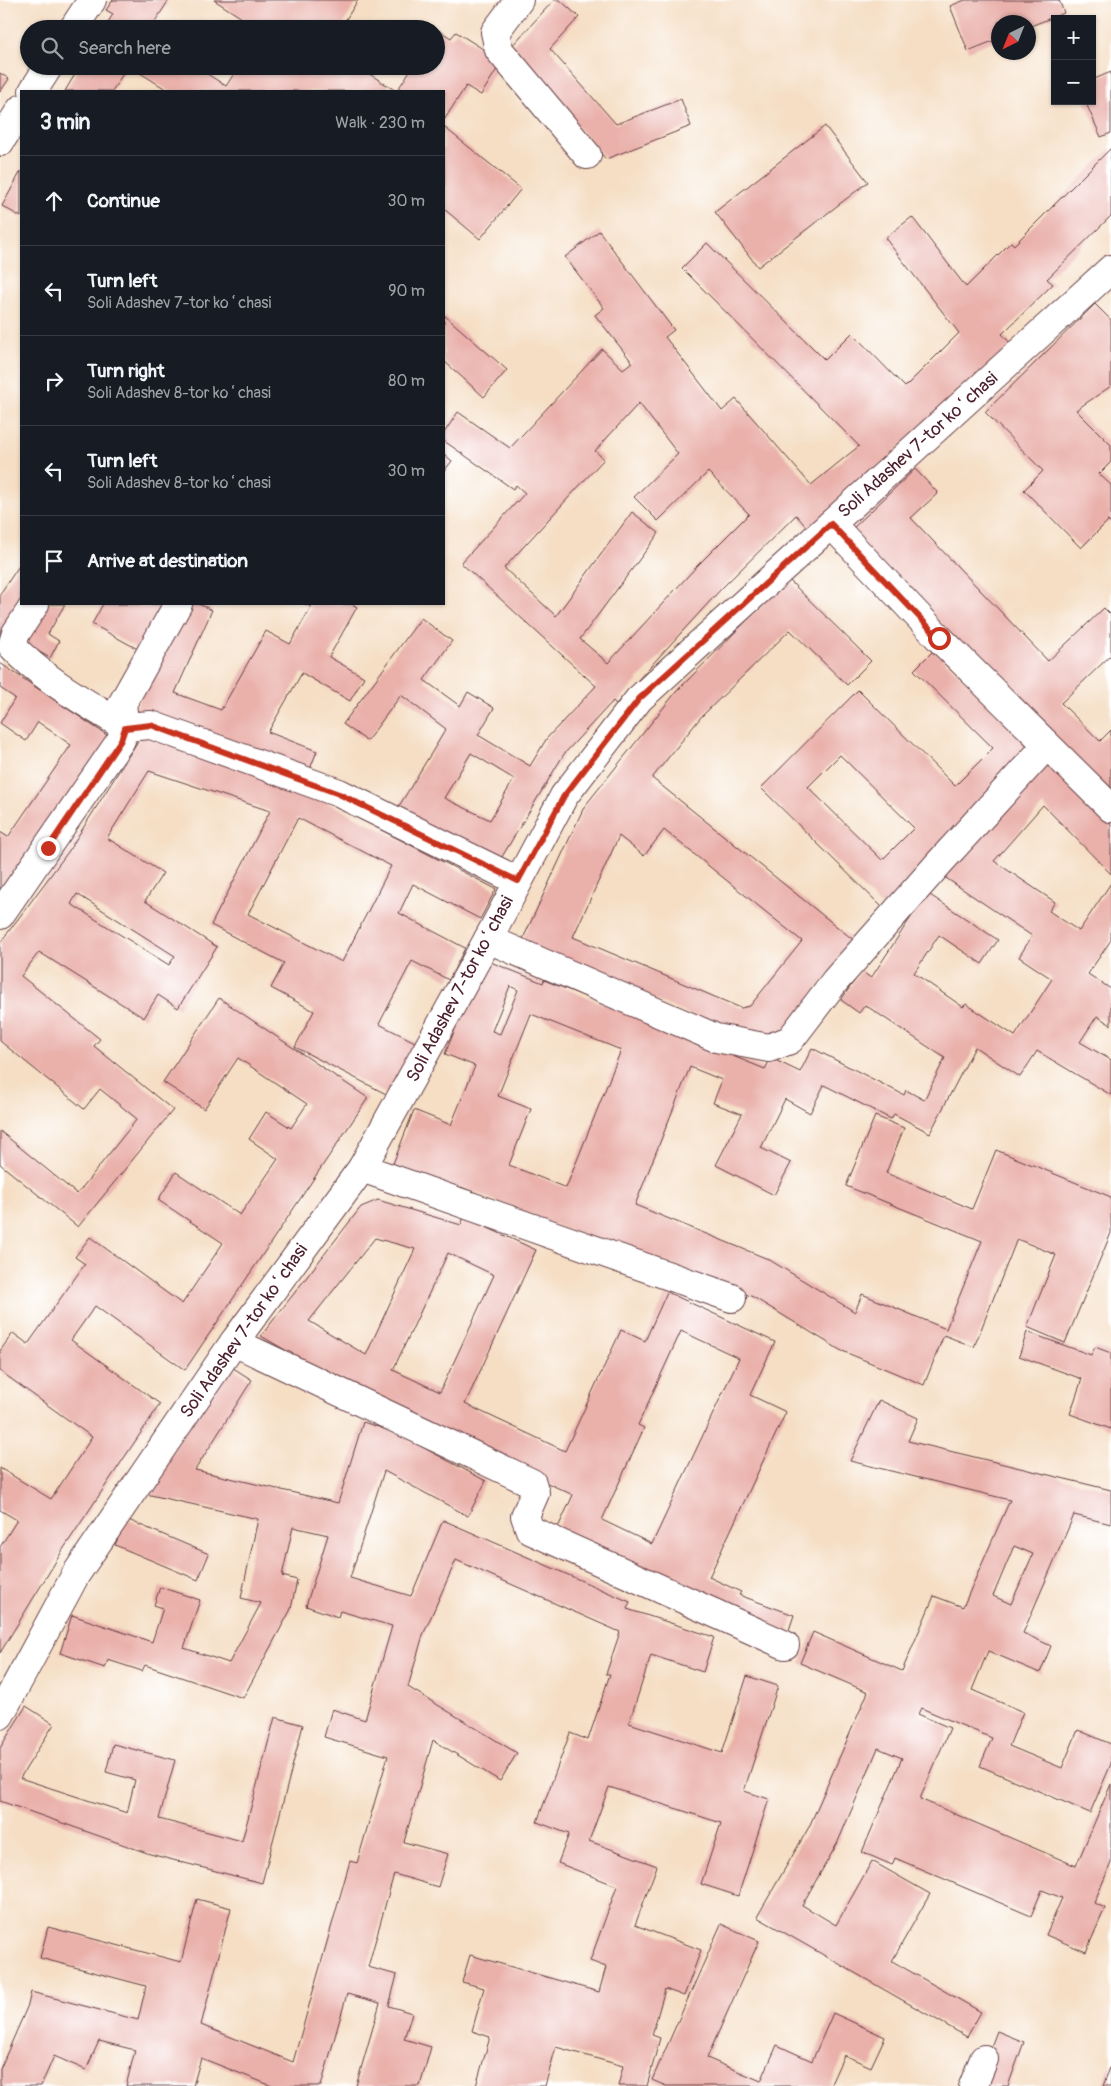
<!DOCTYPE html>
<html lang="en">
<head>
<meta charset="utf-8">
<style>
	body { margin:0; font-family:Pangolin,sans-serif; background:#20242c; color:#f1f3f6 }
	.controls { position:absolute; right:15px; top:15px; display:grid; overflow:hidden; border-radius:0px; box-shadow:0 1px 4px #0004 }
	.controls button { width:45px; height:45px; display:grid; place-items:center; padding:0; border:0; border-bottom:1px solid #363941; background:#171b24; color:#f1f3f6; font:25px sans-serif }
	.compass { position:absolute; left:991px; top:15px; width:45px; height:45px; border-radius:50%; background:#171b24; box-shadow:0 1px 4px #0004; rotate:223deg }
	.stop { position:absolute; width:15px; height:15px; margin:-11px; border:4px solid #c8321e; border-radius:50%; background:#fff }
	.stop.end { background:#c8321e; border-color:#fff; box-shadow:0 1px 5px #0008 }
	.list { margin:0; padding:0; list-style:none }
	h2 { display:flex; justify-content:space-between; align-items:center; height:65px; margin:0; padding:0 20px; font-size:21px }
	h2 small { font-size:16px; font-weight:400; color:#9ea1a6 }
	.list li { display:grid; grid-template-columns:32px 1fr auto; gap:15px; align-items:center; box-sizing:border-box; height:90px; padding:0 20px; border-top:1px solid #363941 }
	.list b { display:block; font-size:19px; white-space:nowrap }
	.list p { margin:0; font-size:16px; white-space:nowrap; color:#9ea1a6 }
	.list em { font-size:16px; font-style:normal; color:#9ea1a6 }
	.icon { flex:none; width:28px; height:28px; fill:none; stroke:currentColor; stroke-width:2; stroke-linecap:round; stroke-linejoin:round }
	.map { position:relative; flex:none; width:1111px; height:2086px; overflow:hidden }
	.search { position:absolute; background:#171b24; box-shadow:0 1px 4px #0004; left:20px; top:20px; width:425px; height:55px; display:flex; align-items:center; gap:12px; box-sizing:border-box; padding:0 18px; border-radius:28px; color:#9ea1a6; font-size:19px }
	.panel { position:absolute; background:#171b24; box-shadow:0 1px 4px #0004; left:20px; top:90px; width:425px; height:515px; border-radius:0px }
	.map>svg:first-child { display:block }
	.building { fill:#eab1ab; fill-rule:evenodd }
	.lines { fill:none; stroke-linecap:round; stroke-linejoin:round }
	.street-casing { stroke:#643c42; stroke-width:30 }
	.street { stroke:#fff; stroke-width:28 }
	.route { stroke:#c8321e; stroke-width:6 }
	.labels { text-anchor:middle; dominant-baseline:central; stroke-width:4; stroke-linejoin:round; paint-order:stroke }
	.street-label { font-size:18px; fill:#4a1f2b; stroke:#fff }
</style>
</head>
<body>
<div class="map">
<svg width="1111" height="2086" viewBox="0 0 1111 2086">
	<rect width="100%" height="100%" fill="#fff"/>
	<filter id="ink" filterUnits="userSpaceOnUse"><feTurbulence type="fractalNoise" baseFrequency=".02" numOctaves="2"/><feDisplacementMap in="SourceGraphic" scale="10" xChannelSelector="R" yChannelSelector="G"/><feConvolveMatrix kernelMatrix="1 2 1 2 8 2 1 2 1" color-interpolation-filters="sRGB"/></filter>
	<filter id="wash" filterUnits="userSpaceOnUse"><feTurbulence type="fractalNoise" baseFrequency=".0096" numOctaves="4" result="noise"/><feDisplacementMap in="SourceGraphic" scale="20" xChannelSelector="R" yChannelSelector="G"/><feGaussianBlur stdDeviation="1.12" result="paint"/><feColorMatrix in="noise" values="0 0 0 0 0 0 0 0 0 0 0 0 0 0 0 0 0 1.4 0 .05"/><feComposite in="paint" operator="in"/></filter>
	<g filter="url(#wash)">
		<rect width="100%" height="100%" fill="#f5dec4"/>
		<g id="blocks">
			<g class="building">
				<polygon points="113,0 169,0 150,29 104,29 113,14 106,10"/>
				<polygon points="214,0 358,0 340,29 259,29"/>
				<polygon points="554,0 560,0 579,17 550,49 616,124 681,99 691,126 606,159 509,49"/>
				<polygon points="965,0 1059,0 1064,13 1028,27 1028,22 998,22 998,39 968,51 950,6"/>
				<polygon points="437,29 451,38 456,32 502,61 481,95 466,86 444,120 444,91 397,91 413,66 436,66"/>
				<polygon points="80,66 128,66 112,91 65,91"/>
				<polygon points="129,66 195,66 226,86 239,66 357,66 396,91 169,91"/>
				<polygon points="1111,72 1111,133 1101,137 1085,101 1092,101 1092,80"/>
				<polygon points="0,73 9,79 0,92"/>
				<polygon points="825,126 868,182 758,267 715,212"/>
				<polygon points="444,127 521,189 480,239 444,209"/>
				<path d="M 1111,148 L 1111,216 L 1047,279 L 1053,284 L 1002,334 L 1012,345 L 809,530 L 796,515 L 722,588 L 616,704 L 613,701 L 564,754 L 500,860 L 396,811 L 446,729 L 401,695 L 367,741 L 343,724 L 421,618 L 452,641 L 424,680 L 460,706 L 468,692 L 494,708 L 478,735 L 530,766 L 547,738 L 596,686 L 461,563 L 525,493 L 516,485 L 513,489 L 444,441 L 444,433 L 458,412 L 510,448 L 602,349 L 623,369 L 632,362 L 595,315 L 604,308 L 565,257 L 599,231 L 674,330 L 665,337 L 722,411 L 736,399 L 811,485 L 859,446 L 682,268 L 707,243 L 825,360 L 852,333 L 905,387 L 959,333 L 885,238 L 912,217 L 966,287 L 1011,242 L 1014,245 ZM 639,403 L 678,454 L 634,497 L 658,521 L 708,472 L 749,514 L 698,565 L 608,663 L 580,639 L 659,533 L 632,512 L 556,616 L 504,568 L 604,459 L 595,451 ZM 471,753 L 514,779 L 490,820 L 444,798 Z"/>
				<polygon points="21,171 21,217 2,206"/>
				<polygon points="1095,304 1111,320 1111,386 1076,410 1111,445 1111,462 1099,474 1111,485 1111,524 1108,521 1081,548 1024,490 1043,471 985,412"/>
				<polygon points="444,315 507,370 484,397 444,361"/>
				<polygon points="444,454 452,461 444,471"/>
				<polygon points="915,469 938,493 911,518 1048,661 1104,608 1111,615 1111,655 1061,703 1100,741 1111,730 1111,804 849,532"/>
				<polygon points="21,563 21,604 0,649 0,594"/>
				<path d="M 784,575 L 871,661 L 847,685 L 790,630 L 701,717 L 652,778 L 856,942 L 783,1032 L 749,1040 L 521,943 L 584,807 L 676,692 L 763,604 ZM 664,830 L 802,941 L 750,1006 L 741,1008 L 573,937 L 619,836 L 644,856 Z"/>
				<polygon points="43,604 65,604 48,634 59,641 50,658 22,642"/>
				<polygon points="103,604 170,604 143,652 92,624"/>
				<polygon points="182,604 198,604 212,610 175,693 221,710 266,631 290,644 311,607 305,604 352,604 357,607 329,657 364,677 350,701 302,673 268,732 317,751 308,774 135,710"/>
				<path d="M 934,650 L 1036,751 L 882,907 L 761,788 L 858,690 L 955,786 L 993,748 L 914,670 ZM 840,755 L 914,828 L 882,860 L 808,787 Z"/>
				<polygon points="0,663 114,740 0,908 0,832 8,837 71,745 38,722 26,741 0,723 15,698 0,688"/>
				<path d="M 143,733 L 286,781 L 496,889 L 480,919 L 413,884 L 399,913 L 465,948 L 449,980 L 412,961 L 379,1024 L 417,1043 L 390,1096 L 295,1047 L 314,1011 L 271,988 L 284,963 L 211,925 L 270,811 L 149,771 L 107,838 L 163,873 L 145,901 L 217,947 L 178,1008 L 158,995 L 144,1018 L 39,952 L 21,976 L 100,1039 L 94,1046 L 173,1110 L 78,1227 L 0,1164 L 0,1131 L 77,1194 L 137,1119 L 100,1089 L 84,1109 L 0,1041 L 0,943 L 68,852 ZM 298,818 L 391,866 L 342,962 L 248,914 ZM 77,894 L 175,956 L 169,965 L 71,904 Z"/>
				<path d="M 1043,755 L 1111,824 L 1111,874 L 1043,805 L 994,861 L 1055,902 L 1049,911 L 1079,931 L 1111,883 L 1111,940 L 1088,974 L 1111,989 L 1111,1025 L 1097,1016 L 1080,1042 L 1111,1060 L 1111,1095 L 1037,1051 L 1020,1077 L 975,1047 L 930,1133 L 894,1114 L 891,1119 L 824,1085 L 810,1113 L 785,1099 L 761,1148 L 791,1163 L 774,1195 L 716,1165 L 742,1114 L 713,1103 L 722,1080 L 690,1067 L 635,1205 L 768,1259 L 855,1312 L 862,1294 L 946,1329 L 982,1241 L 846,1186 L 875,1116 L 904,1128 L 886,1173 L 972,1209 L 996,1150 L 1111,1197 L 1111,1233 L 1065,1343 L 1027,1327 L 1056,1255 L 1017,1239 L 974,1347 L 944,1335 L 924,1385 L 840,1350 L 753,1297 L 665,1262 L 662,1268 L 461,1187 L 456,1201 L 389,1174 L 414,1110 L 451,1125 L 475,1066 L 445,1054 L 483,959 L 543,983 L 544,980 L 765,1069 L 771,1058 L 800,1072 L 812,1048 L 904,1095 L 906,1090 L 924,1100 L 945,1058 L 865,1005 L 859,1013 L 841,1000 L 861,971 L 871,978 L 927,893 L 998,940 L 982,964 L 939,935 L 914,973 L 963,1007 L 966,1004 L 1015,1036 L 1052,979 L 1019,957 L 1032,936 L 937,872 ZM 510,986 L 518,990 L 500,1034 L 492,1031 ZM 531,1014 L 621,1050 L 566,1188 L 509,1165 L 531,1109 L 498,1096 Z"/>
				<polygon points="219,998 368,1098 185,1370 95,1306 71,1340 160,1404 64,1548 0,1653 0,1547 17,1520 0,1510 0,1468 51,1499 92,1437 0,1371 0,1351 13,1333 28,1344 85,1264 75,1257 90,1237 182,1304 223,1243 158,1200 176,1172 240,1215 278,1159 249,1139 266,1112 291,1128 307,1104 238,1058 204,1109 163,1082"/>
				<path d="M 378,1200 L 461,1225 L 464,1217 L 536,1250 L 465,1404 L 565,1451 L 621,1330 L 645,1341 L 667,1292 L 775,1342 L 750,1395 L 786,1412 L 709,1577 L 741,1592 L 739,1595 L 794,1615 L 788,1633 L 555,1534 L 573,1495 L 378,1404 L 261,1336 L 361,1207 ZM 375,1238 L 415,1249 L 366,1355 L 309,1321 ZM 448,1253 L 494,1275 L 440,1392 L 393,1370 ZM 681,1331 L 739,1358 L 652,1544 L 602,1520 L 644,1428 L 638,1425 Z"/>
				<polygon points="1027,1332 1091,1355 1095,1347 1111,1353 1111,1429 1070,1414 1082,1379 1019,1356"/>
				<polygon points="227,1364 252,1380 195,1470 338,1503 363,1422 396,1433 486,1481 468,1516 384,1471 350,1578 411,1596 443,1520 630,1602 627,1609 714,1637 703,1672 651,1655 629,1723 722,1753 747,1676 778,1686 744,1791 769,1799 738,1896 701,1884 721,1823 609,1787 589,1841 657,1866 635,1925 701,1950 684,1996 665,1989 652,2035 660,2038 647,2086 618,2086 623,2066 556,2047 545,2086 476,2086 490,2037 472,2031 484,1988 462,1982 470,1955 599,1992 606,1967 590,1961 617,1886 558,1863 569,1834 537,1822 570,1733 588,1740 610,1674 606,1674 620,1632 456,1560 423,1635 408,1687 517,1753 500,1781 433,1740 404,1842 448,1854 438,1887 394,1874 368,1967 397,1975 389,2006 412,2013 404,2039 431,2047 420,2086 356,2086 380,2003 347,1994 321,2086 272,2086 201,2058 193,2086 126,2086 135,2050 99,2041 86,2070 54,2056 41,2086 0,2086 0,2069 28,2005 31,1992 138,2020 146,1986 40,1958 48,1927 181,1962 197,1899 231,1908 201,2025 293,2062 350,1861 357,1863 388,1756 324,1737 332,1709 365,1720 392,1626 340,1611 338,1617 306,1606 328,1535 293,1527 282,1576 297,1580 291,1609 243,1698 145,1665 142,1671 108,1660 105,1668 60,1653 72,1615 152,1642 163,1608 154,1605 160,1587 200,1600 184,1648 229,1663 261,1603 241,1598 258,1519 146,1494"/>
				<path d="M 879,1400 L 918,1418 L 908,1441 L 1111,1490 L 1111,1524 L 1074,1515 L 1023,1633 L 1051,1646 L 1040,1673 L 988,1651 L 972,1690 L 1023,1712 L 1009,1746 L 1062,1768 L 1078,1730 L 1111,1744 L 1111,1764 L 1090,1813 L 980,1766 L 992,1738 L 921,1708 L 918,1714 L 950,1728 L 920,1799 L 1076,1866 L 1111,1784 L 1111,1863 L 1094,1903 L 1105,1908 L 1086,1952 L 1046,1935 L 1062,1898 L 1042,1890 L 1031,1916 L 895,1858 L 892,1865 L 862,1852 L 902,1758 L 878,1748 L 837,1844 L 802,1905 L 836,1925 L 872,1861 L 930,1894 L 892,1961 L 981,2012 L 967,2037 L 757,1917 L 809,1827 L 868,1692 L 800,1663 L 813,1632 L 902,1671 L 934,1596 L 963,1607 L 1010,1500 L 850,1461 ZM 1014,1546 L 1033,1554 L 1011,1604 L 993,1596 Z"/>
				<polygon points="126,1519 209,1554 198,1580 115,1545"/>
				<polygon points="26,1706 54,1724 20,1778 127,1813 135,1780 106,1772 113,1744 175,1760 159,1819 242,1841 275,1717 303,1725 262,1883 150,1854 0,1801 0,1748"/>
				<polygon points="721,1924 759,1941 707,2058 761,2081 777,2045 812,2061 833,2013 885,2037 871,2067 844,2055 830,2086 666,2086 652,2080"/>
				<polygon points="997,2031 1024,2042 1008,2086 976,2086"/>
				<polygon points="1111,2065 1111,2086 1103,2086"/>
			</g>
		</g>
	</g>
	<g filter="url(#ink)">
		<use href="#blocks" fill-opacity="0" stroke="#643c42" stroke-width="1"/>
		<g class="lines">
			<defs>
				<g id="street">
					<polyline points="519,0 495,32 499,50 587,155"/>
					<polyline points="73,29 92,0"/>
					<polyline points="33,91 49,66"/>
					<polyline points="0,142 21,109"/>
					<polyline points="831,524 939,638 1111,808"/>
					<path d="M 35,604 L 16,633 L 12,646 C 44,680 85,702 125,727"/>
					<polyline points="125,727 122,704 178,604"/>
					<polyline points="0,915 121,740 125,727 151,725 339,793 518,881"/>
					<polyline points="488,939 716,1038 769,1048 790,1040 835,981 941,861 1047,745"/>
					<polyline points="362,1168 732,1298"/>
					<polyline points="234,1342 532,1483 535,1493 525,1516 530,1530 785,1645"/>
					<polyline points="0,1715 76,1574 234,1342 362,1168 488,939 564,796 639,699 1111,269"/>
					<polyline points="973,2086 984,2059"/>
				</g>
			</defs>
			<use href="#street" class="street-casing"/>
			<use href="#street" class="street"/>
		</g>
	</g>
	<g class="lines" filter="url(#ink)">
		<polyline class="route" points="48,848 121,740 125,728 151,725 339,794 518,881 564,796 639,699 831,524 939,638"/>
	</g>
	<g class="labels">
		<g class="street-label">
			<text transform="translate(918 445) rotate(-42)">Soli Adashev 7-tor koʻchasi</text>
			<text transform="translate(460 989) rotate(-62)">Soli Adashev 7-tor koʻchasi</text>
			<text transform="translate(244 1331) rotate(-55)">Soli Adashev 7-tor koʻchasi</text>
		</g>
	</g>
</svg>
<div class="controls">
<button>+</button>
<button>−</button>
</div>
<svg class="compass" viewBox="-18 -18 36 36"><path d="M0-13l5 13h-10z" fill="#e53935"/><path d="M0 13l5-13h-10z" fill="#9ea1a6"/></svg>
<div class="stop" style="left:939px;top:638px"></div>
<div class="stop end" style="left:48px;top:848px"></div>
<div class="search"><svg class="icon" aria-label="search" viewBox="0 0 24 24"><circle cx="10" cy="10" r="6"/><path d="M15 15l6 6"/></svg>Search here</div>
<section class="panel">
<h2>3 min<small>Walk · 230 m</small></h2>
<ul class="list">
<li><svg class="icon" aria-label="ahead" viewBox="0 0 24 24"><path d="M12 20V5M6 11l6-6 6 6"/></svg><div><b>Continue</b></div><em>30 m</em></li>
<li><svg class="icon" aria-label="left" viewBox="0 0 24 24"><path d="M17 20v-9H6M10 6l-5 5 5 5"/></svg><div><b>Turn left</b><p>Soli Adashev 7-tor koʻchasi</p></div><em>90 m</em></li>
<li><svg class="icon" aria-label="right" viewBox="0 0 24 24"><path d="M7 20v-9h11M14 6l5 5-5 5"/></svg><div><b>Turn right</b><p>Soli Adashev 8-tor koʻchasi</p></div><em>80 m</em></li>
<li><svg class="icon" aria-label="left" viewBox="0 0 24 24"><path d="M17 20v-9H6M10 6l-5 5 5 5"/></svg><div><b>Turn left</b><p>Soli Adashev 8-tor koʻchasi</p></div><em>30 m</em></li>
<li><svg class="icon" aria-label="arrive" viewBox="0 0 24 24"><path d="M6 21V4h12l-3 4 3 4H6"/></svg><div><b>Arrive at destination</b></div></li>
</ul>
</section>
</div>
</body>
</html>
